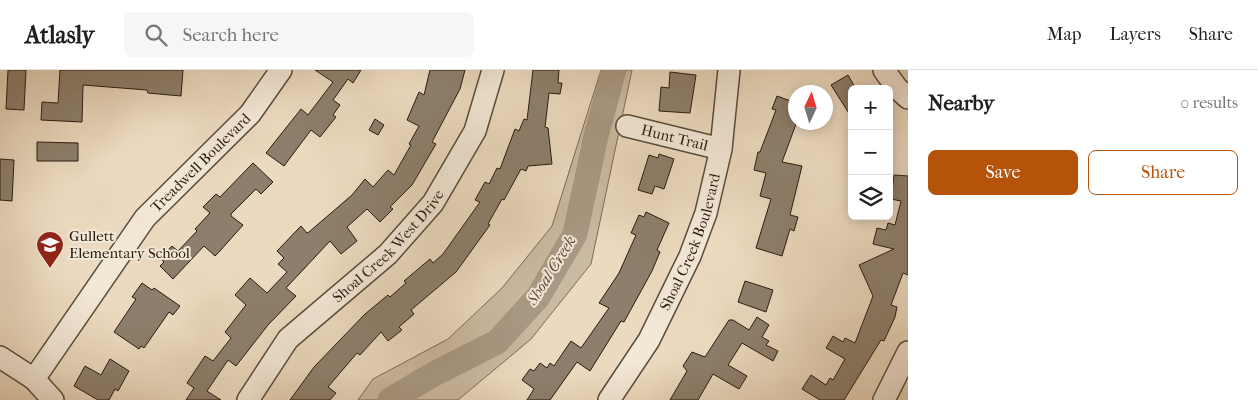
<!DOCTYPE html>
<html lang="en">
<head>
<meta charset="utf-8">
<style>
	body { margin:0; font-family:"IM FELL French Canon",serif; background:#f6f6f6; color:#202124 }
	.controls { position:absolute; right:15px; top:15px; display:grid; overflow:hidden; border-radius:8px; box-shadow:0 2px 12px #0003 }
	.controls button { width:45px; height:45px; display:grid; place-items:center; padding:0; border:0; border-bottom:1px solid #e0e0e0; background:#fff; color:#202124; font:25px sans-serif }
	.compass { position:absolute; left:788px; top:15px; width:45px; height:45px; border-radius:50%; background:#fff; box-shadow:0 2px 12px #0003; rotate:4deg }
	.list { margin:0; padding:0; list-style:none }
	h2 { display:flex; justify-content:space-between; align-items:center; height:65px; margin:0; padding:0 20px; font-size:21px }
	h2 small { font-size:16px; font-weight:400; color:#757577 }
	.actions { display:flex; gap:10px; padding:15px 20px }
	.actions a { flex:1; padding:11px 0; border:1px solid #b45309; border-radius:8px; text-align:center; font-size:18px; color:#b45309 }
	.actions .main { background:#b45309; color:#fff }
	.icon { flex:none; width:28px; height:28px; fill:none; stroke:currentColor; stroke-width:2; stroke-linecap:round; stroke-linejoin:round }
	.map { position:relative; flex:none; width:908px; height:330px; overflow:hidden }
	header { display:flex; align-items:center; gap:30px; box-sizing:border-box; height:70px; padding:0 25px; background:#fff; border-bottom:1px solid #e0e0e0 }
	header strong { font-size:24px }
	nav { display:flex; gap:28px; margin-inline-start:auto; font-size:18px }
	.search { width:350px; height:45px; background:#f6f6f6; display:flex; align-items:center; gap:12px; box-sizing:border-box; padding:0 18px; border-radius:8px; color:#757577; font-size:19px }
	main { display:flex }
	aside { flex:1; background:#fff }
	.map>svg:first-child { display:block }
	.green { fill:#cbbaa2; stroke:#796b59 }
	.lines { fill:none; stroke-linecap:round; stroke-linejoin:round }
	.river { stroke:#a99984; stroke-width:25 }
	.building { fill:#8d7f6c; stroke:#271c10 }
	.minor-casing { stroke:#584c3c; stroke-width:24 }
	.minor { stroke:#f3e7d6; stroke-width:21 }
	.labels { text-anchor:middle; dominant-baseline:central; stroke-width:4; stroke-linejoin:round; paint-order:stroke }
	.street-label { font-size:15px; fill:#271c10; stroke:#f3e7d6 }
	.poi-label { font-size:15px; fill:#271c10; stroke:#f3e7d6; text-anchor:start }
	.water-label { font-size:16px; font-style:italic; fill:#5b4e3e; stroke:#f3e7d6 }
</style>
</head>
<body>
<header>
<strong>Atlasly</strong>
<div class="search"><svg class="icon" aria-label="search" viewBox="0 0 24 24"><circle cx="10" cy="10" r="6"/><path d="M15 15l6 6"/></svg>Search here</div>
<nav><a>Map</a><a>Layers</a><a>Share</a></nav>
</header>
<main>
<div class="map">
<svg width="908" height="330" viewBox="0 0 908 330">
	<rect width="100%" height="100%" fill="#ecdac0"/>
	<filter id="stains"><feTurbulence type="fractalNoise" baseFrequency=".004" numOctaves="4"/><feColorMatrix values="0 0 0 0 .2 0 0 0 0 .09 0 0 0 0 .02 0 0 0 .5 -.17"/></filter>
	<radialGradient id="worn" r=".72"><stop offset=".6" stop-color="#630" stop-opacity="0"/><stop offset="1" stop-color="#630" stop-opacity=".3"/></radialGradient>
	<polygon class="green" points="601,0 632,0 591,194 531,269 458,330 358,330 373,309 448,269 502,218 552,156"/>
	<g class="lines">
		<polyline class="river" points="390,330 432,305 497,272 538,227 575,164 596,66 614,0"/>
	</g>
	<g class="building">
		<polygon points="8,0 26,0 24,40 6,39"/>
		<polygon points="60,0 183,0 181,26 148,23 147,20 83,15 82,52 41,50 42,32 58,33"/>
		<polygon points="315,0 361,0 353,13 348,9 333,30 340,35 333,45 336,47 320,67 311,60 284,96 266,83 301,39 308,45 333,12"/>
		<polygon points="430,0 465,0 460,19 432,72 436,74 412,115 390,137 393,139 380,152 367,139 347,157 357,171 341,184 330,171 286,218 296,226 268,255 236,296 228,290 207,321 221,330 186,330 194,318 187,313 205,286 213,291 231,268 225,262 246,235 235,225 250,208 267,223 287,202 278,194 284,188 277,181 301,156 307,163 309,162 352,125 365,109 373,117 388,100 394,105 411,75 409,74 419,56 407,50 419,22 424,25"/>
		<polygon points="533,0 559,0 558,13 562,13 560,24 549,23 545,57 548,58 552,94 528,96 526,101 521,99 504,130 502,129 488,154 490,155 456,202 411,240 414,244 399,257 402,260 388,271 381,262 360,285 357,283 328,317 336,323 330,330 290,330 314,297 365,244 388,225 390,227 406,213 404,211 430,189 433,193 443,184 480,132 475,130 485,112 489,114 497,98 500,99 515,59 519,61 524,49 527,50"/>
		<polygon points="670,2 696,5 690,43 659,41 661,17 669,18"/>
		<polygon points="848,5 856,19 852,19 852,48 831,15"/>
		<polygon points="777,26 796,33 796,54 782,92 802,96 790,145 798,147 794,161 790,159 782,186 756,178 771,129 760,126 766,103 754,100 758,82 760,82 776,40 772,39"/>
		<polygon points="375,49 384,55 378,65 369,60"/>
		<polygon points="37,72 78,73 78,91 37,91"/>
		<polygon points="659,84 674,89 664,119 655,116 652,124 638,120 649,85 658,88"/>
		<polygon points="0,89 14,90 12,131 0,130"/>
		<polygon points="253,93 273,112 261,124 256,119 231,144 231,146 243,155 219,182 215,186 204,176 173,209 160,196 164,192 160,188 172,176 178,181 197,161 195,159 210,143 203,137 216,124 220,127"/>
		<polygon points="894,105 908,106 908,205 903,203 891,235 897,237 895,247 884,271 881,270 844,330 820,330 802,319 811,305 826,315 830,308 833,310 845,289 826,278 833,266 843,272 845,268 855,273 873,226 859,195 894,179 873,174 877,158 886,160 888,153 895,155 901,131 891,129"/>
		<polygon points="646,142 669,153 657,180 660,182 652,201 624,252 621,251 590,301 577,292 550,330 527,330 534,319 522,310 530,299 534,301 540,293 547,298 550,293 554,296 571,271 581,278 609,238 599,233 619,203 636,165 631,163 639,145 644,147"/>
		<polygon points="745,211 773,220 766,242 738,232"/>
		<polygon points="142,213 152,220 154,218 180,236 173,245 169,242 144,278 141,276 139,279 114,262 136,229 132,227"/>
		<polygon points="757,247 769,255 762,267 769,271 766,275 778,281 773,291 742,273 728,295 747,306 739,319 713,304 698,330 670,330 687,301 683,296 692,282 705,287 729,250 733,250 749,260"/>
		<polygon points="110,289 129,301 118,321 115,319 109,330 98,330 74,316 85,296 101,305"/>
	</g>
	<g class="lines">
		<defs>
			<g id="minor">
				<polyline points="884,0 897,18 908,28"/>
				<path id="s1" d="M 627,56 L 721,79"/>
				<polyline points="0,287 34,309 53,330"/>
				<path id="s2" d="M 34,309 L 145,148 L 250,44 L 281,0"/>
				<path id="s3" d="M 248,330 L 288,269 L 388,184 L 433,133 L 475,61 L 493,0"/>
				<path id="s4" d="M 609,330 L 649,270 L 690,186 L 706,143 L 721,79 L 729,0"/>
				<polyline points="884,330 908,282"/>
			</g>
		</defs>
		<use href="#minor" class="minor-casing"/>
		<use href="#minor" class="minor"/>
	</g>
	<defs>
		<symbol id="school-pin" viewBox="-11 -11 22 30"><path d="M0 17L-7.5 6A9.5 9.5 0 1 1 7.5 6Z" fill="#8f2418" stroke="#f3e7d6"/><path d="M0-5L7-2L0 1L-7-2ZM-4 1L0 2.5L4 1V4Q0 6-4 4Z" fill="#fff"/></symbol>
	</defs>
	<g fill-rule="evenodd">
		<use href="#school-pin" x="34" y="159" width="32" height="43"/>
	</g>
	<g class="labels">
		<g class="street-label">
			<text stroke="none"><textPath href="#s1" startOffset="49">Hunt Trail</textPath></text>
			<text stroke="none"><textPath href="#s2" startOffset="274">Treadwell Boulevard</textPath></text>
			<text stroke="none"><textPath href="#s4" startOffset="179">Shoal Creek Boulevard</textPath></text>
			<text stroke="none"><textPath href="#s3" startOffset="210">Shoal Creek West Drive</textPath></text>
		</g>
		<g class="poi-label">
			<text x="69" y="166">Gullett<tspan x="69" dy="17">Elementary School</tspan></text>
		</g>
		<g class="water-label">
			<text transform="translate(551 200) rotate(-58)">Shoal Creek</text>
		</g>
	</g>
	<rect width="100%" height="100%" filter="url(#stains)"/>
	<rect width="100%" height="100%" fill="url(#worn)"/>
</svg>
<div class="controls">
<button>+</button>
<button>−</button>
<button><svg class="icon" aria-label="layers" viewBox="0 0 24 24"><path d="M12 4l9 5-9 5-9-5zM3 14l9 5 9-5"/></svg></button>
</div>
<svg class="compass" viewBox="-18 -18 36 36"><path d="M0-13l5 13h-10z" fill="#e53935"/><path d="M0 13l5-13h-10z" fill="#757577"/></svg>
</div>
<aside>
<h2>Nearby<small>0 results</small></h2>
<ul class="list">
</ul>
<div class="actions"><a class="main">Save</a><a>Share</a></div>
</aside>
</main>
</body>
</html>
